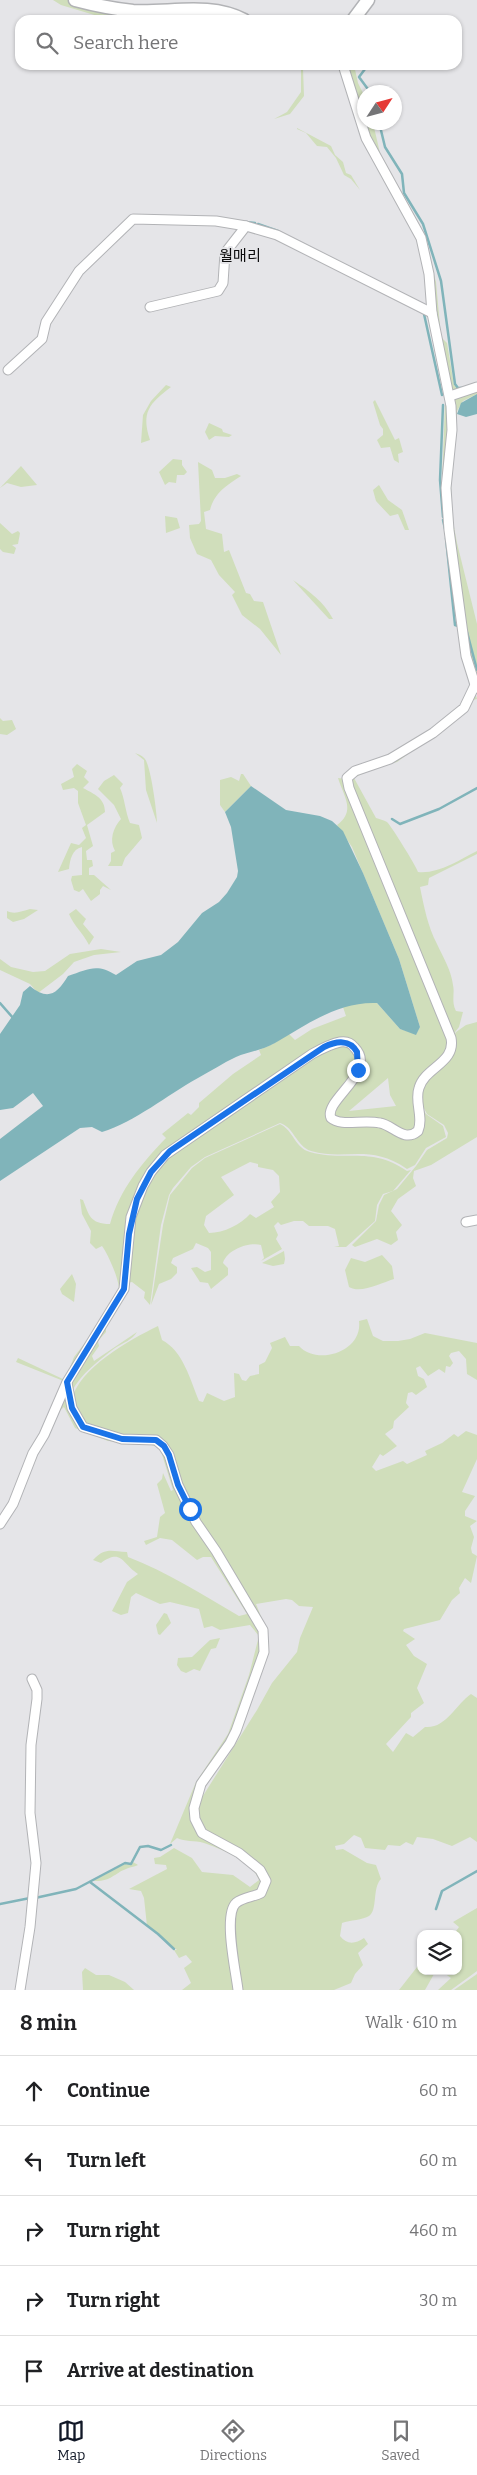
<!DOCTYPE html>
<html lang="en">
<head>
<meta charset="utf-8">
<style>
	body { margin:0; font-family:Bitter,"Noto Sans KR",serif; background:#f6f6f6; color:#202124 }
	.controls { position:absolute; right:15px; bottom:15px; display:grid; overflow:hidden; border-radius:10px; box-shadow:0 1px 4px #0004 }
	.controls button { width:45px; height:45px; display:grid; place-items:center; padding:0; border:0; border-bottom:1px solid #e0e0e0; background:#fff; color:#202124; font:25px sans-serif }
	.compass { position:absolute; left:357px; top:85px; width:45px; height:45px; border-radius:50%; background:#fff; box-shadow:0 1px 4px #0004; rotate:54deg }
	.stop { position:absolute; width:15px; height:15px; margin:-11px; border:4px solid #1a73e8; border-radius:50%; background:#fff }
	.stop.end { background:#1a73e8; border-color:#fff; box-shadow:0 1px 5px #0008 }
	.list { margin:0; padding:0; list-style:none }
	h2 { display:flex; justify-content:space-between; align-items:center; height:65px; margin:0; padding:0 20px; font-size:21px }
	h2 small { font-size:16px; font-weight:400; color:#757577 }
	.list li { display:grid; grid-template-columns:32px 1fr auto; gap:15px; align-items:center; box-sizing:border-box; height:70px; padding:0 20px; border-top:1px solid #e0e0e0 }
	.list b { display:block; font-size:19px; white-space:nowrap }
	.list em { font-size:16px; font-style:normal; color:#757577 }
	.icon { flex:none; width:28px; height:28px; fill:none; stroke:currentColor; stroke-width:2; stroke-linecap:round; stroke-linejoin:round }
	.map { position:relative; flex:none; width:477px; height:1990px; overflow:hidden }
	.search { position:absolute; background:#fff; box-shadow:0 1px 4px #0004; left:15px; right:15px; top:15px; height:55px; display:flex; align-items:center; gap:12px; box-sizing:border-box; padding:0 18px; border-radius:15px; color:#757577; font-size:19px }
	.sheet { height:415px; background:#fff }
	nav { display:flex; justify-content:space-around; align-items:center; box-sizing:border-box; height:70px; border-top:1px solid #e0e0e0; background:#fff; font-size:14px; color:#757577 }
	nav a { display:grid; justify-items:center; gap:2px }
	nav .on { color:#111827 }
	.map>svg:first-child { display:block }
	.green { fill:#d0debb; fill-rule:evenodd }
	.water { fill:#80b4ba }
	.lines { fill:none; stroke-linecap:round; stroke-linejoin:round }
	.stream { stroke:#80b4ba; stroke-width:2.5 }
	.street-casing { stroke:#b2b3b6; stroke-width:11 }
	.secondary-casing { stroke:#b2b3b6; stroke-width:15 }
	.street { stroke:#fff; stroke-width:9 }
	.secondary { stroke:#fff; stroke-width:12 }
	.route { stroke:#1a73e8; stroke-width:6 }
	.labels { text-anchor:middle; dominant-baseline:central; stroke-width:4; stroke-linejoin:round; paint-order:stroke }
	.quarter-label { font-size:15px; fill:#0c0c0d; stroke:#e5e5e8 }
</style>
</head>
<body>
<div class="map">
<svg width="477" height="1990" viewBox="0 0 477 1990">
	<rect width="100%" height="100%" fill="#e5e5e8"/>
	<g class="green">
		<polygon points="53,0 70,0 240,20 104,20 101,17 61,5"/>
		<polygon points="298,65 303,68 304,96 290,114 274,119 287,112 301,92 301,70"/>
		<polygon points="344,65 354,65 358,83 364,95 364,122 373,123 380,153 421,228 436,282 441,337 447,343 454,385 459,389 453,392 450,389 422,238 368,137"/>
		<polygon points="297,128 331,146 335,155 343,162 346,173 351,175 360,190 351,179 344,175 336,158 327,147 317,146 306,133 297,129"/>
		<path d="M 166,385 L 171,387 C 149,404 141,412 150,440 L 141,443 L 143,415 L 151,401 Z"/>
		<polygon points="477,389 477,394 463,401 457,411 451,485 452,516 457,543 477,624 477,667 467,630 465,628 477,672 477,687 468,657 449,504 453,402 458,397"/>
		<polygon points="375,400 395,440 399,438 403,452 398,454 399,463 394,460 390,447 381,448 377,440 383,435 383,429 380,425 373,402"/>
		<polygon points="445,405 448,406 450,430 444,516 442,482"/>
		<polygon points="209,423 222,429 223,432 232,435 229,437 215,436 209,440 205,432"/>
		<polygon points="173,459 182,460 182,465 187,472 184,475 177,475 176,483 169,482 165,485 159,472"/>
		<path d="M 198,462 L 212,470 L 215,478 L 225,478 L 237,474 L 241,476 C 226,486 215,492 210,510 L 204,512 L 206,529 L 222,534 L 224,552 L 229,550 L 246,593 L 250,594 L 254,601 L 263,602 L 281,655 L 260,629 L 242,615 L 232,595 L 235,592 L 219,575 L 211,560 L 197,554 L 190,538 L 189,525 L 199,524 L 201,521 Z"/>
		<polygon points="21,466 37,485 21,487 7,483 0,488"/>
		<polygon points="379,485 388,500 402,510 409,530 405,530 398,514 390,516 376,501 373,490"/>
		<polygon points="165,516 177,518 180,528 166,533"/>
		<polygon points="0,523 12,534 18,531 20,533 18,544 12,545 16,548 14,554 3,552 0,549"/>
		<path d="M 293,580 C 309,591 324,602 333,619 L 329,619 Z"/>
		<path d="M 475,692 L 477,699 L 473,700 L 466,712 L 397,762 L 369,770 L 354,778 L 376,818 C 379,819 384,820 387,822 C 392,827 416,866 418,872 C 439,874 459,860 477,851 L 477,854 L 429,878 L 428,885 L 420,887 C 424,907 428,927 437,944 C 443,957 451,970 453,985 C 455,994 451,1001 456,1011 L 463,1012 L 459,1027 L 452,1036 L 349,778 L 421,743 Z"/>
		<polygon points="0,718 3,721 12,720 16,729 7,735 0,734"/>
		<path d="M 135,753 C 138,754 143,756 145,759 C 151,767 157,813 157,823 L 146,790 L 144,760 Z"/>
		<path d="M 77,764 L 87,771 L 84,777 L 89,782 L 83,788 C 94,794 105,798 105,812 L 87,825 L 93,846 L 86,851 L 87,860 L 92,860 L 93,866 L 89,868 L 89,875 L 94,875 L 111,890 L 103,886 L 100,890 L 100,894 L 91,901 L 83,889 L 79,892 L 74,890 L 71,880 L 72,876 L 82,875 L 82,847 C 72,849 70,860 69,869 L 58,872 L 71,843 L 79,845 L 86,838 L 82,828 L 86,825 L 78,803 L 78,791 L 74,788 L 63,790 L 61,784 L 74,777 L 72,769 Z"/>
		<polygon points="241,774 243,774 251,786 225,812 220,805 220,780 231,777 239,781"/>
		<path d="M 114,775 L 123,784 L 120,788 C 125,799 125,811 130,823 L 139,825 L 142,838 L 125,858 L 122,866 L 108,866 L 111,861 L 111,853 L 115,851 C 109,840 113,828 121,819 L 114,805 L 98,789 L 104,781 Z"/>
		<path d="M 338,778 L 346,779 L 450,1038 C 455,1063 424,1067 418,1088 C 413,1102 423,1116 417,1130 C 404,1141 395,1125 382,1122 C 376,1121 369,1119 362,1119 C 353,1120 344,1124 335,1121 L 330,1113 C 338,1092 366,1080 359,1054 C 357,1045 348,1040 339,1041 C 307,1047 254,1096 225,1115 C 199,1132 167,1145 150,1172 C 134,1196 128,1225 126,1254 C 126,1266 127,1277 123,1288 C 113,1319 82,1352 66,1382 L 16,1362 L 18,1358 L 65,1380 L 74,1357 L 101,1322 L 119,1291 C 120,1281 108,1254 102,1246 L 96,1249 L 90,1243 L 91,1231 L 82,1214 L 80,1199 L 83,1200 C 89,1215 90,1224 110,1224 C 120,1189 141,1164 166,1138 L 162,1134 L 188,1113 L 191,1115 L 199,1107 L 199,1103 L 233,1074 L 261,1055 L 259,1050 L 273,1044 L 288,1033 L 295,1040 L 312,1029 L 346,1016 L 343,1007 L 357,1003 L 377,1003 L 400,1029 L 416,1034 L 420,1027 L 399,959 L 352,847 L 337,825 C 356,811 344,797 338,778 ZM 388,1078 L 390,1095 L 396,1106 L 349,1111 Z"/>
		<path d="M 30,909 L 38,910 L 24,919 L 13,922 L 7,918 L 7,911 C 15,915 22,911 30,909 Z"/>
		<path d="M 76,909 L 86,919 L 83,924 L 94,937 L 89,945 C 83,933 74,926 69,914 Z"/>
		<polygon points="101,949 121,952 94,955 74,962 63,974 38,993 30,984 0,970 0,959 11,967 33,972 45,971 70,954"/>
		<polygon points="477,1022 477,1137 431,1165 414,1171 413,1178 416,1186 398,1199 391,1211 402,1225 396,1232 398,1240 391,1245 377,1239 355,1247 352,1245 376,1221 379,1205 384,1195 397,1189 416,1166 427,1150 447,1138 448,1133 444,1125 427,1114 419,1099 420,1088 436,1068 456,1032 466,1025"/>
		<path d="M 341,1043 L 354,1049 L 358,1065 L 328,1116 L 363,1121 L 417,1134 L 419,1102 L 426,1114 L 443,1126 L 446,1137 L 426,1148 L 415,1165 L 407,1169 C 370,1143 346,1161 311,1151 C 296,1146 294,1127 280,1123 L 205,1157 L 191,1167 L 173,1188 L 169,1195 L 161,1225 L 150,1305 L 144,1298 L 145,1292 L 132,1282 L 127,1283 L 128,1256 L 138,1199 L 166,1156 L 313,1055 Z"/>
		<path d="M 280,1124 C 293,1130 295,1148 310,1152 C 346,1162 371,1146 407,1171 L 411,1170 L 393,1191 L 383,1194 L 377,1205 L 375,1221 L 346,1247 L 334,1247 L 339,1246 L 335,1229 L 328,1226 L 309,1226 L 303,1221 L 294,1221 L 281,1225 L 278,1222 L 274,1226 L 278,1235 L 276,1239 L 282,1249 L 261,1261 L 264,1258 L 261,1245 C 248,1242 227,1250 223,1263 L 228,1268 L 228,1275 L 211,1289 L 208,1283 L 200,1282 L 191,1268 L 197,1267 L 205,1272 L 211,1270 L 211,1252 L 208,1248 L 196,1243 L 193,1249 L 173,1258 L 171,1263 L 177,1267 L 177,1273 L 171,1279 L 159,1284 L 151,1305 L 163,1225 L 170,1195 L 175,1189 L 192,1168 L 205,1158 ZM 250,1162 L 258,1164 L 258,1167 L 273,1170 L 279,1176 L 280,1192 L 271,1202 L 274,1207 L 256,1218 L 250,1214 C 241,1224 224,1233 209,1233 L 204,1225 L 206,1216 L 234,1195 L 221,1177 Z"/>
		<polygon points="284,1251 285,1259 284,1264 273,1266 262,1263"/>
		<path d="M 382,1255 L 392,1266 L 394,1279 C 381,1283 361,1294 349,1287 L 345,1270 L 351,1258 L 365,1262 Z"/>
		<polygon points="72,1274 76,1284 74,1302 62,1294 60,1289"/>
		<path d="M 367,1319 L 373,1336 L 383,1341 L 398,1341 L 410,1339 L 425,1333 L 477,1343 L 477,1380 L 467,1374 L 466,1359 L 459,1351 L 451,1353 L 449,1356 L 453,1363 L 450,1367 L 446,1366 L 445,1373 L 439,1369 L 428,1376 L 420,1366 L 416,1368 L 418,1376 L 424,1379 L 427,1387 L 416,1395 L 412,1392 L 408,1393 L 406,1403 L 409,1407 L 394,1421 L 393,1428 L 385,1434 L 397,1446 L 383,1456 L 380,1454 L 372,1467 L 376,1471 L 403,1461 L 407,1464 L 427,1455 L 425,1451 L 442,1443 L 454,1434 L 458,1437 L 466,1431 L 477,1435 L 477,1459 L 462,1492 L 475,1496 L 465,1511 L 465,1516 L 477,1521 L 470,1526 L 474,1537 L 471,1548 L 472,1553 L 477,1556 L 471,1583 L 465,1578 L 459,1588 L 460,1593 L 452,1600 L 440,1620 L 404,1629 L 403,1631 L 415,1639 L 406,1645 L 414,1656 L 427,1664 L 417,1688 L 424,1703 L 411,1713 L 411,1717 L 386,1744 L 393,1752 L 406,1733 L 413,1737 L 425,1727 C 446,1729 456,1704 471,1694 L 477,1698 L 477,1842 L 470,1837 L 452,1846 L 433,1839 L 417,1837 L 413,1845 L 406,1842 L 400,1846 L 388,1845 L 385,1850 L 365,1848 L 361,1838 L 354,1835 L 344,1844 L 335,1846 L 336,1850 L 343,1849 L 367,1863 L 376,1865 L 381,1879 C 372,1888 378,1910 369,1916 C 363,1920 350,1920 342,1923 L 340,1936 C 347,1945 355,1944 364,1938 L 368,1944 L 358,1953 L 363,1965 L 355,1974 L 351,1983 L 334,1990 L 240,1990 L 232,1921 L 237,1904 L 257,1898 L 266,1876 L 204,1831 L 196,1815 L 201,1799 L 257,1710 L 272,1683 L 297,1652 L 300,1638 L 313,1607 L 299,1606 L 292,1600 L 286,1599 L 256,1604 L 264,1624 L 198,1522 L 165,1445 L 89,1428 L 71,1401 C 79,1368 129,1340 158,1326 L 162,1340 C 183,1351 190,1379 199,1401 L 203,1402 L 207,1393 L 224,1401 L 235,1397 L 234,1373 L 239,1374 L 242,1380 L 246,1381 L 250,1376 L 259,1374 L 259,1365 L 265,1362 L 272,1348 L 270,1343 L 285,1337 L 290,1346 L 299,1346 C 317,1366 363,1352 359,1321 Z"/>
		<path d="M 106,1323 L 106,1332 L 98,1341 L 99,1346 L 92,1356 L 94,1361 L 137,1332 C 132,1340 123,1343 115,1348 C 99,1360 81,1374 72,1391 L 70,1388 L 75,1369 Z"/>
		<path d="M 65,1390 L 79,1424 L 160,1444 L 173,1477 L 264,1639 L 235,1730 L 200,1783 L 195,1824 L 256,1868 L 264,1886 L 232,1906 L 237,1990 L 182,1990 L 191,1983 L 184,1968 L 192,1962 L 186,1955 L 179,1958 L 174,1950 L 177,1950 L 147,1926 L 144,1898 L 141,1891 L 129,1889 L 167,1869 L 166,1865 L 155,1864 L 154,1858 L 160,1857 L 174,1848 L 192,1858 L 202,1872 L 233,1875 L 250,1887 L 259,1880 C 252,1861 221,1849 204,1843 C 194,1840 185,1842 177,1838 L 170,1844 L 196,1782 L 228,1734 L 249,1675 L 259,1636 L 250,1625 L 220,1630 L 212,1626 L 204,1628 L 199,1609 L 170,1602 L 160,1604 L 136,1593 L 131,1597 L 128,1613 L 121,1615 L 112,1611 L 127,1582 L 138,1574 C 122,1564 122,1548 101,1563 L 93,1560 C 105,1547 111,1551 127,1552 L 128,1557 C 167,1572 203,1595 239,1616 L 247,1614 L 211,1557 L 203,1557 L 197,1560 L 172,1540 L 160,1538 L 146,1545 L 144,1541 L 157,1537 L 160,1517 L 165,1513 L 157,1484 L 162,1479 L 163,1473 L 171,1491 L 173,1490 L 160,1448 L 149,1444 L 108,1441 L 75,1428 L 64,1407 L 57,1413 Z"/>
		<polygon points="164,1613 167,1614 171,1623 160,1635 158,1634 156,1625"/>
		<polygon points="220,1638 216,1648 211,1649 200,1671 194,1669 186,1673 181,1671 177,1665 178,1658 192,1657 210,1640"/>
		<path d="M 133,1862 L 138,1865 C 134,1867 130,1867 126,1869 C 113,1874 111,1882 93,1881 L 125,1864 L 131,1865 Z"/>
		<polygon points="477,1908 477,1971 451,1990 438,1990 451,1978 444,1973 434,1974 425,1990 399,1990 421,1962 421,1971 458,1971 458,1934 454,1934 459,1927 453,1922"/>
		<polygon points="85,1968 96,1975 109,1975 125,1982 134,1990 83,1990 82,1972"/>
		<polygon points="477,1974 477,1990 454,1990"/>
	</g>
	<g class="water">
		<polygon points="477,394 477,414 466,417 457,414 461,403"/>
		<path d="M 251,786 L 286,810 L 320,816 L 332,821 L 343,831 L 363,873 L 399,959 L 420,1027 L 416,1035 L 400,1029 L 377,1003 C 339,1001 306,1025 275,1043 C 263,1050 248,1052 236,1057 C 223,1063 211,1071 198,1078 C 167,1095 135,1122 102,1132 L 92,1127 L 80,1128 L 0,1181 L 0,1139 L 43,1106 L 33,1093 L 13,1108 L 0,1110 L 0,1034 L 20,1005 L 23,992 L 30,986 C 48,1001 57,994 68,976 C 88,969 97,963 116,975 L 137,961 L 161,955 L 178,942 L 202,913 L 219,902 L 227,893 L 237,877 L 238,871 L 231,827 L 225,812 Z"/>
	</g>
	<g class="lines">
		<g class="stream">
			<polyline points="368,65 359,77 370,92"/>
			<polyline points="379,122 385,147 402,174 404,193 423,224 441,281 455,384 458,388 462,388"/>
			<polyline points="246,222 255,223"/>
			<polyline points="258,224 278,231"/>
			<polyline points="424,314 442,395"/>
			<polyline points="443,517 440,480 443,405"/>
			<polyline points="443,520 445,529"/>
			<polyline points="446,538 455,625 458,626"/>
			<polyline points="467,632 477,670"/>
			<polyline points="392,819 400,824 439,809 477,788"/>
			<polyline points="0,1003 14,1019"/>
			<polyline points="90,1882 158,1934 174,1949"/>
			<polyline points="35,1898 76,1889 125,1863 131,1864 140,1847 148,1846 161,1850 171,1845"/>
			<polyline points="0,1904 30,1898"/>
			<polyline points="436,1909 442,1891 477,1871"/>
		</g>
		<defs>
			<g id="street">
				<polyline points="343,65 366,138 421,238 429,274 432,313 451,406 452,430 446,488 449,530 466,656 476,688"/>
				<polyline points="150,307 218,291 223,283 225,253 246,226"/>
				<polyline points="8,370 42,339 46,322 79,271 133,219 216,221 246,226 277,235 432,313"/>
				<polyline points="450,396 477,387"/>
				<polyline points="466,1222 477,1220"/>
				<path d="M 67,1383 L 72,1408 L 83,1427 L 122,1439 L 156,1440 L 163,1446 L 169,1455 L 178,1485 L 196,1522 L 216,1551 L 263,1630 L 264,1652 L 236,1731 L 230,1743 L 201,1784 L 194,1808 L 195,1819 L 202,1833 L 239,1853 L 260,1870 L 266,1881 L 261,1893 C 254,1897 243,1897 236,1903 C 223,1915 236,1972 238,1990"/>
				<path d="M 0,1524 L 13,1504 L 33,1453 L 44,1435 L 67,1382 L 124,1289 L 131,1217 L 143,1186 L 151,1172 L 165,1155 L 312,1054 C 321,1049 330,1044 340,1042 C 346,1041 351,1043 354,1047 C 379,1072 323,1100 331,1118 C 341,1127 363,1119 380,1123 C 393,1125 404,1143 418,1131 C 424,1117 414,1102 419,1088 C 425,1067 456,1063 451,1038 L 349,788 L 347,778 L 355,771 L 390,759 L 433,733 L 464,708 L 475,685"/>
				<polyline points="20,1990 30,1927 36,1863 30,1813 31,1745 37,1699 37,1690 32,1679"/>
			</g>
			<g id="secondary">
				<path d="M 75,0 C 94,5 114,9 133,11 C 170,13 210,2 244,20"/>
				<polyline points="353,20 368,0"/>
			</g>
		</defs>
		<use href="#street" class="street-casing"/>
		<use href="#secondary" class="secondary-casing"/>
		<use href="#street" class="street"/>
		<use href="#secondary" class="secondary"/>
	</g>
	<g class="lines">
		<path class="route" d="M 190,1509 L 178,1485 L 169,1455 L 164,1446 L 156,1440 L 122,1439 L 83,1427 L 72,1408 L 67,1382 L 124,1289 L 129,1234 L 137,1199 L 151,1172 L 170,1151 L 324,1047 C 336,1041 350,1039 357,1052 L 358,1070"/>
	</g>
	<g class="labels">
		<g class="quarter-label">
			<text x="240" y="256">월매리</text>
		</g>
	</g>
</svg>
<div class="controls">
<button><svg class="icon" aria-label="layers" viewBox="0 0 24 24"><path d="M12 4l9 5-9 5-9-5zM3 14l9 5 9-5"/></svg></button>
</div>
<svg class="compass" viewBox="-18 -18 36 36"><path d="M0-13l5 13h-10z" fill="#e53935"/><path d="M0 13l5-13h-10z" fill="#757577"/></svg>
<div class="stop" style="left:190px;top:1509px"></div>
<div class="stop end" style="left:358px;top:1070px"></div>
<div class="search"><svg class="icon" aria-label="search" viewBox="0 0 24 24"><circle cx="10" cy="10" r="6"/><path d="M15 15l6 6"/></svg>Search here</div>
</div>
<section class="sheet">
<h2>8 min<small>Walk · 610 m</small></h2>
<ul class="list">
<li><svg class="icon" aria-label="ahead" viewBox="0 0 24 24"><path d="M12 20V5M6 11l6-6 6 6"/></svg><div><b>Continue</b></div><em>60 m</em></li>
<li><svg class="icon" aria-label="left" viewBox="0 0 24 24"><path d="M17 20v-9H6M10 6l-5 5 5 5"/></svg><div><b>Turn left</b></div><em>60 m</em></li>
<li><svg class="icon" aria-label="right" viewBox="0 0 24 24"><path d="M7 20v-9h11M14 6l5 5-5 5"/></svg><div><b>Turn right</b></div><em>460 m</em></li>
<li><svg class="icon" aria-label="right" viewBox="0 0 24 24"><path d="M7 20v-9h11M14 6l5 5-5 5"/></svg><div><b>Turn right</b></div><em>30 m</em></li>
<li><svg class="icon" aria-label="arrive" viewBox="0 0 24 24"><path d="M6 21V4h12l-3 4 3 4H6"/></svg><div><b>Arrive at destination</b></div></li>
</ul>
</section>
<nav>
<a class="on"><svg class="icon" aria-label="map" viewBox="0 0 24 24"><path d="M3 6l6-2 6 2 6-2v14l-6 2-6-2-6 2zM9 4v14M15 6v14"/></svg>Map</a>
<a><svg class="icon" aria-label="directions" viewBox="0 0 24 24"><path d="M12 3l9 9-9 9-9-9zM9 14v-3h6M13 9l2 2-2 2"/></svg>Directions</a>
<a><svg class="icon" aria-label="saved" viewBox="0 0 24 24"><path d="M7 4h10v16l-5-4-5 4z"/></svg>Saved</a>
</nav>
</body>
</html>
